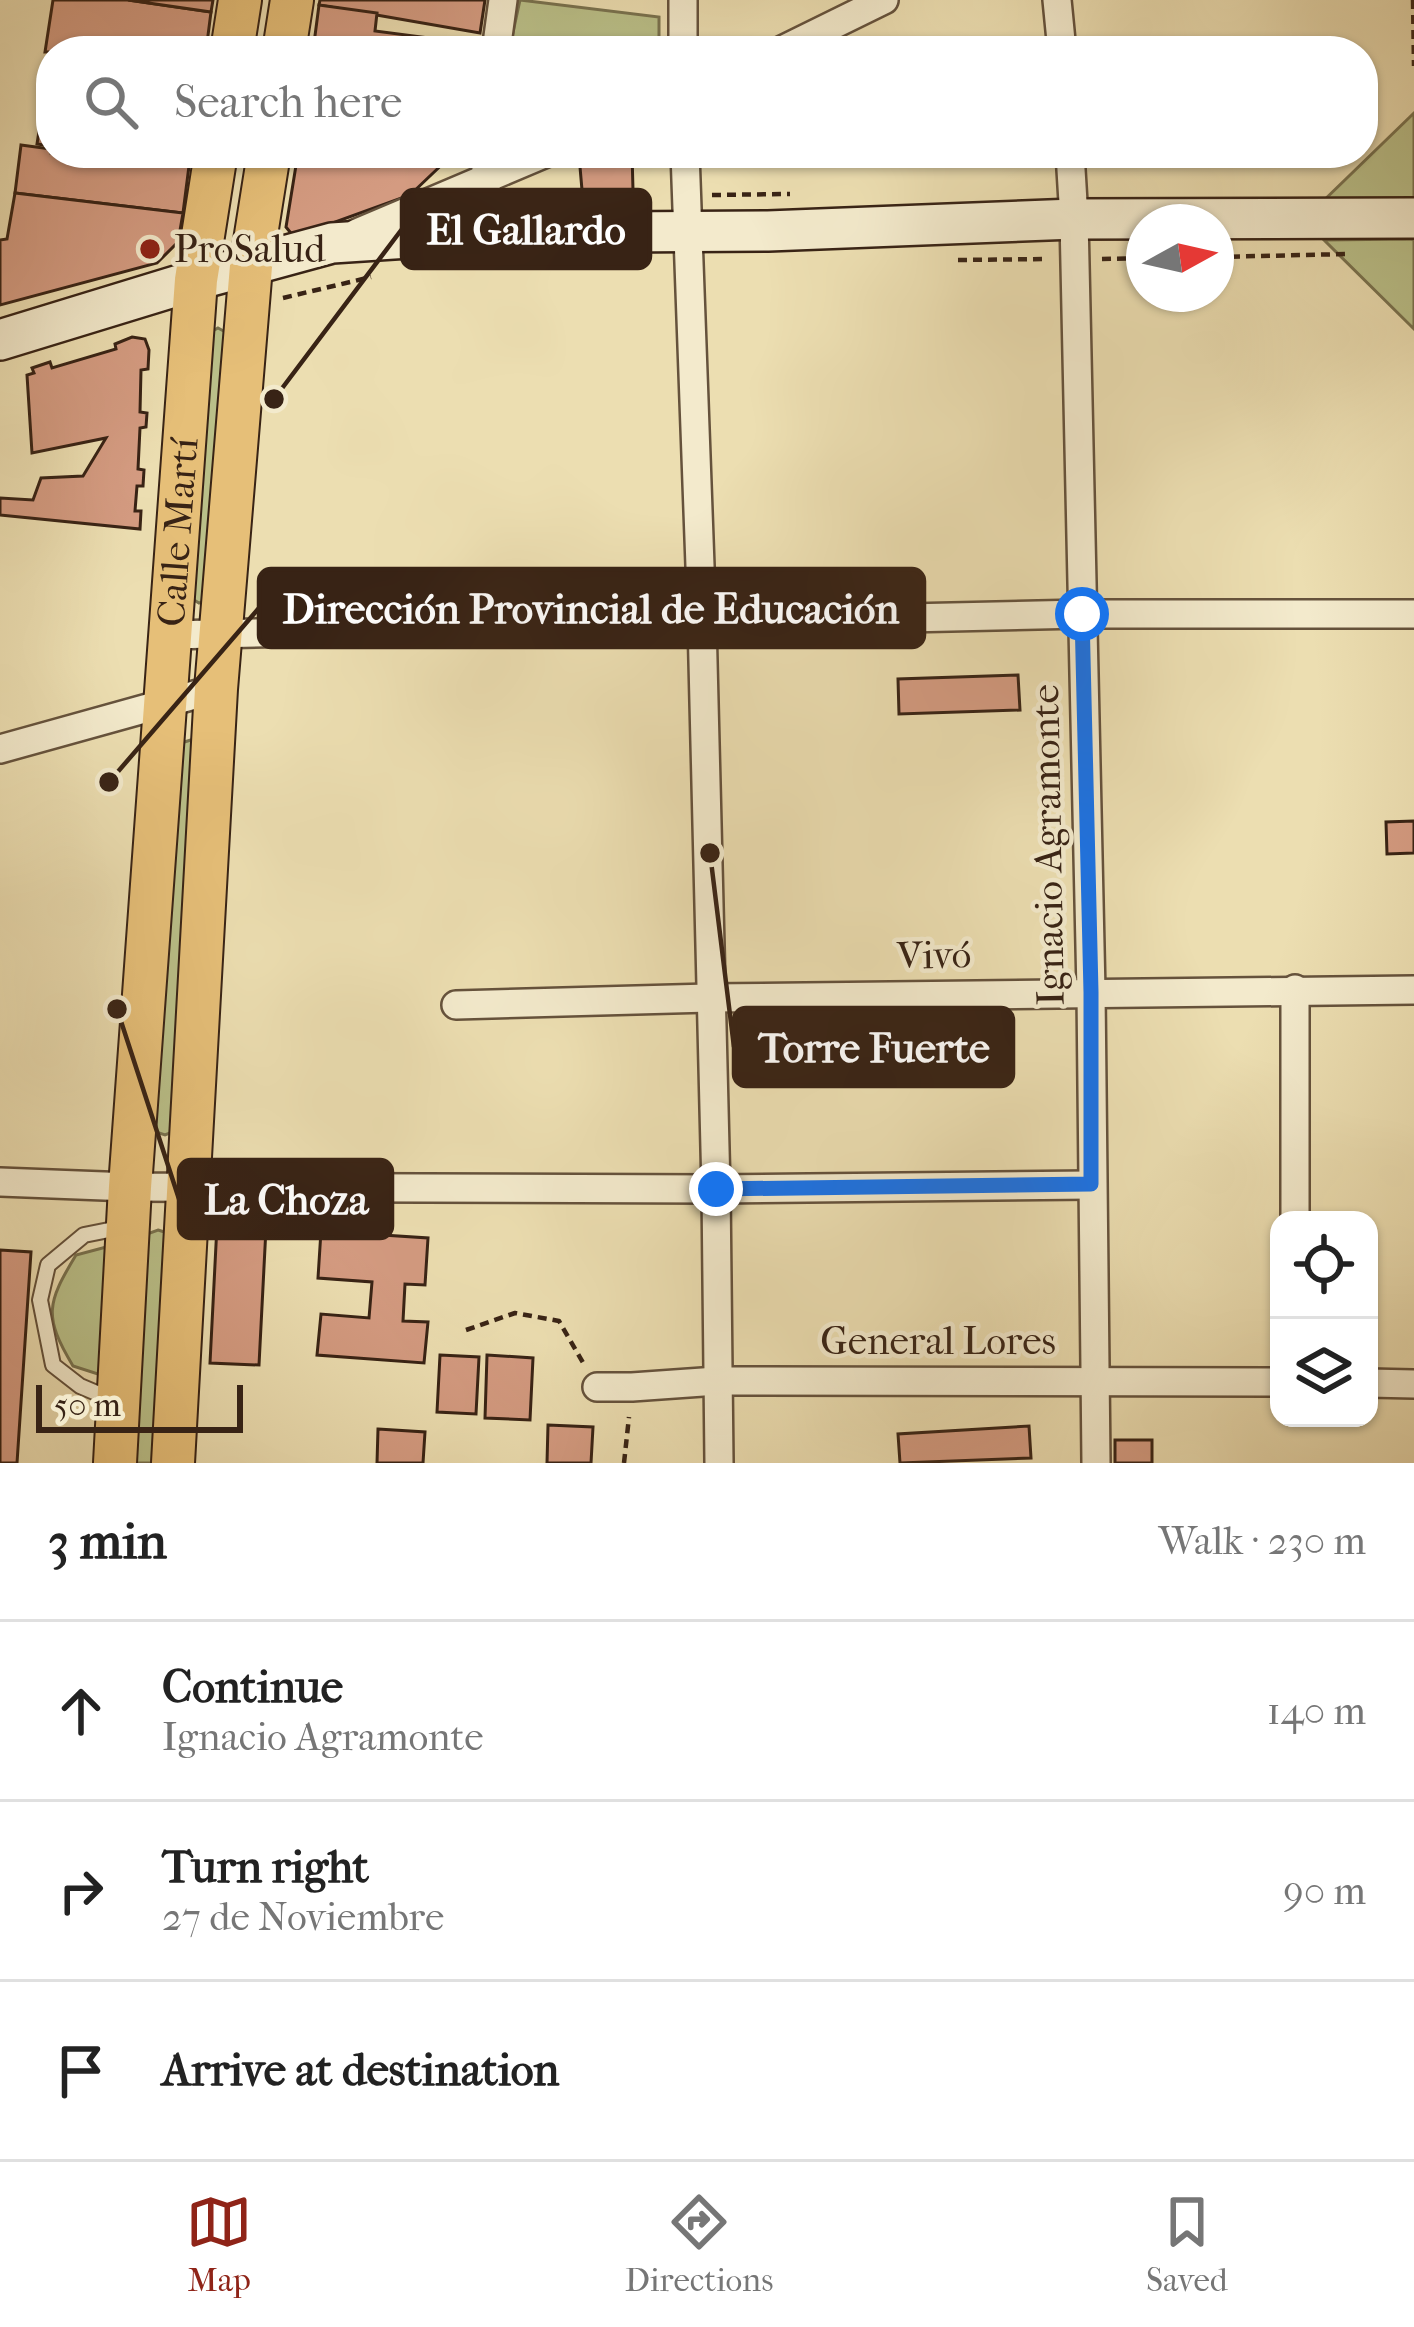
<!DOCTYPE html>
<html lang="en">
<head>
<meta charset="utf-8">
<style>
	body { margin:0; font-family:"IM FELL French Canon",serif; background:#f2f2f2; color:#222 }
	.controls { position:absolute; right:36px; bottom:36px; display:grid; overflow:hidden; border-radius:24px; box-shadow:0 3px 9px #0004 }
	.controls button { width:108px; height:108px; display:grid; place-items:center; padding:0; border:0; border-bottom:3px solid #e0e0e0; background:#fff; color:#222; font:60px sans-serif }
	.compass { position:absolute; left:1126px; top:204px; width:108px; height:108px; border-radius:50%; background:#fff; box-shadow:0 3px 9px #0004; rotate:82deg }
	.scale { position:absolute; left:36px; bottom:30px; width:207px; box-sizing:border-box; padding-left:12px; border:6px solid #382315; border-top:0; font-size:33px; line-height:42px; white-space:nowrap; color:#382315; -webkit-text-stroke:9px #f3eacc; paint-order:stroke }
	.stop { position:absolute; width:36px; height:36px; margin:-27px; border:9px solid #1a73e8; border-radius:50%; background:#fff }
	.stop.end { background:#1a73e8; border-color:#fff; box-shadow:0 3px 12px #0008 }
	.list { margin:0; padding:0; list-style:none }
	h2 { display:flex; justify-content:space-between; align-items:center; height:156px; margin:0; padding:0 48px; font-size:51px }
	h2 small { font-size:39px; font-weight:400; color:#767676 }
	.list li { display:grid; grid-template-columns:78px 1fr auto; gap:36px; align-items:center; box-sizing:border-box; height:180px; padding:0 48px; border-top:3px solid #e0e0e0 }
	.list b { display:block; font-size:45px; white-space:nowrap }
	.list p { margin:0; font-size:39px; white-space:nowrap; color:#767676 }
	.list em { font-size:39px; font-style:normal; color:#767676 }
	.icon { flex:none; width:66px; height:66px; fill:none; stroke:currentColor; stroke-width:2; stroke-linecap:round; stroke-linejoin:round }
	.map { position:relative; flex:none; width:1414px; height:1463px; overflow:hidden }
	.search { position:absolute; background:#fff; box-shadow:0 3px 9px #0004; left:36px; right:36px; top:36px; height:132px; display:flex; align-items:center; gap:30px; box-sizing:border-box; padding:0 42px; border-radius:48px; color:#767676; font-size:45px }
	.sheet { height:696px; background:#fff }
	nav { display:flex; justify-content:space-around; align-items:center; box-sizing:border-box; height:168px; border-top:3px solid #e0e0e0; background:#fff; font-size:33px; color:#767676 }
	nav a { display:grid; justify-items:center; gap:6px }
	nav .on { color:#8f2418 }
	.map>svg:first-child { display:block }
	.green { fill:#bac089; stroke:#79724f; stroke-width:3 }
	.building { fill:#d49b81; stroke:#382315; stroke-width:3 }
	.lines { fill:none; stroke-linecap:round; stroke-linejoin:round }
	.lane-casing { stroke:#65523c; stroke-width:18 }
	.street-casing { stroke:#65523c; stroke-width:32 }
	.secondary-casing { stroke:#382315; stroke-width:44 }
	.primary-casing { stroke:#382315; stroke-width:46 }
	.path { stroke:#382315; stroke-width:4.5; stroke-dasharray:9 6; stroke-linecap:butt }
	.lane { stroke:#f3eacc; stroke-width:14 }
	.street { stroke:#f3eacc; stroke-width:27 }
	.secondary { stroke:#f3eacc; stroke-width:39 }
	.primary { stroke:#e6bf78; stroke-width:42 }
	.route { stroke:#1a73e8; stroke-width:15 }
	.poi-dot { fill:#8f2418; stroke:#f3eacc; stroke-width:4.5 }
	.labels { text-anchor:middle; dominant-baseline:central; stroke-width:9; stroke-linejoin:round; paint-order:stroke }
	.poi-label { font-size:39px; fill:#382315; stroke:#f3eacc; text-anchor:start }
	.street-label { font-size:39px; fill:#382315; stroke:#f3eacc }
	.leader { fill:none; stroke:#382315; stroke-width:4.5 }
	.callout-dot { fill:#382315; stroke:#f3eacc; stroke-width:4.5 }
	.callout { fill:#382315; stroke:#382315; stroke-width:4.5 }
	.callout-label { font-size:42px; text-anchor:middle; font-weight:bold; fill:#fff }
</style>
</head>
<body>
<div class="map">
<svg width="1414" height="1463" viewBox="0 0 1414 1463">
	<rect width="100%" height="100%" fill="#ecdeb1"/>
	<filter id="stains"><feTurbulence type="fractalNoise" baseFrequency=".00167" numOctaves="4"/><feColorMatrix values="0 0 0 0 .2 0 0 0 0 .09 0 0 0 0 .02 0 0 0 .5 -.17"/></filter>
	<radialGradient id="worn" r=".72"><stop offset=".6" stop-color="#630" stop-opacity="0"/><stop offset="1" stop-color="#630" stop-opacity=".3"/></radialGradient>
	<g class="green">
		<polygon points="520,0 659,17 659,51 509,51"/>
		<polygon points="1414,113 1414,203 1316,208"/>
		<polygon points="1411,239 1414,240 1414,329 1324,240"/>
		<polygon points="218,328 231,335 210,598 199,603 189,597 207,334"/>
		<polygon points="191,740 199,746 175,1131 165,1135 153,1131 181,743"/>
		<polygon points="158,1230 171,1234 157,1463 132,1463 147,1234"/>
		<path d="M 110,1246 L 104,1376 L 73,1366 C 43,1316 47,1303 76,1255 Z"/>
	</g>
	<g class="building">
		<polygon points="53,0 128,0 211,12 206,51 45,52"/>
		<polygon points="128,0 213,0 211,12"/>
		<polygon points="320,0 485,0 480,33 319,5"/>
		<polygon points="319,5 377,13 375,31 437,39 436,51 313,51"/>
		<polygon points="46,87 51,88 51,146 37,144"/>
		<polygon points="21,145 51,149 51,153 83,153 189,166 183,213 15,193"/>
		<polygon points="99,153 191,153 189,166"/>
		<polygon points="298,153 453,154 410,195 294,237 286,227"/>
		<polygon points="616,153 632,153 633,190 582,190 580,167"/>
		<polygon points="15,193 183,213 178,242 157,263 0,305 0,240 7,239"/>
		<polygon points="132,337 145,339 149,350 148,369 141,370 140,412 147,413 146,427 140,428 138,469 144,470 143,486 137,486 135,511 141,511 140,529 0,515 0,498 33,500 41,478 83,476 106,438 32,453 27,375 34,373 32,368 50,362 52,368 116,349 115,344"/>
		<polygon points="1018,675 1020,710 899,714 898,679"/>
		<polygon points="1414,821 1414,853 1387,854 1386,822"/>
		<polygon points="217,1225 266,1228 259,1365 210,1363"/>
		<polygon points="321,1231 428,1238 425,1285 405,1284 403,1321 428,1322 424,1363 317,1355 321,1314 369,1318 372,1282 318,1278"/>
		<polygon points="0,1250 31,1252 17,1463 0,1463"/>
		<polygon points="440,1355 479,1357 476,1414 437,1412"/>
		<polygon points="487,1355 533,1358 530,1420 485,1418"/>
		<polygon points="548,1425 593,1427 591,1463 547,1463"/>
		<polygon points="1029,1426 1031,1458 900,1463 898,1434"/>
		<polygon points="378,1429 425,1432 423,1463 377,1463"/>
		<rect x="1115" y="1440" width="37" height="23"/>
	</g>
	<g class="lines">
		<defs>
			<polyline id="lane" points="113,1400 80,1386 53,1365 40,1300 48,1265 84,1235 124,1227"/>
			<g id="street">
				<polyline points="1057,0 1062,51"/>
				<polyline points="496,51 503,0"/>
				<polyline points="683,51 683,0"/>
				<polyline points="780,51 884,0"/>
				<polyline points="486,153 486,233"/>
				<polyline points="685,153 702,621 716,1189 719,1463"/>
				<polyline points="1070,153 1074,219 1091,992 1096,1463"/>
				<polyline points="357,233 546,153"/>
				<polyline points="170,635 1082,614 1414,614"/>
				<polyline points="0,749 216,689"/>
				<polyline points="456,1005 709,998 1414,990"/>
				<polyline points="0,1182 130,1187 716,1189 1091,1185"/>
				<polyline points="1295,1220 1295,989"/>
				<polyline points="1369,1383 1414,1384"/>
				<polyline points="597,1387 632,1387 717,1381 1279,1382"/>
			</g>
			<polyline id="secondary" points="0,340 196,280 332,243 486,233 768,231 1074,219 1414,218"/>
			<g id="primary">
				<polyline points="232,51 240,0"/>
				<polyline points="284,51 292,0"/>
				<path id="s1" d="M 115,1463 L 130,1187 L 196,280 L 216,153"/>
				<polyline points="173,1463 216,689 251,266 269,153"/>
			</g>
		</defs>
		<use href="#lane" class="lane-casing"/>
		<use href="#street" class="street-casing"/>
		<use href="#secondary" class="secondary-casing"/>
		<use href="#primary" class="primary-casing"/>
		<g class="path">
			<polyline points="1413,0 1414,66"/>
			<polyline points="712,195 790,194"/>
			<polyline points="1216,257 1348,254"/>
			<polyline points="1102,259 1144,258"/>
			<polyline points="958,260 1048,259"/>
			<polyline points="283,298 371,277"/>
			<polyline points="466,1330 515,1313 559,1321 585,1366"/>
			<polyline points="624,1463 629,1417"/>
		</g>
		<use href="#lane" class="lane"/>
		<use href="#street" class="street"/>
		<use href="#secondary" class="secondary"/>
		<use href="#primary" class="primary"/>
	</g>
	<g class="lines">
		<polyline class="route" points="716,1189 1091,1184 1091,992 1082,614"/>
	</g>
	<circle class="poi-dot" cx="150" cy="249" r="12"/>
	<g class="labels">
		<g class="poi-label">
			<text x="174" y="249">ProSalud</text>
		</g>
		<g class="street-label">
			<text stroke="none"><textPath href="#s1" startOffset="933">Calle Martí</textPath></text>
			<text transform="translate(1048 845) rotate(-91)">Ignacio Agramonte</text>
			<text transform="translate(934 955) rotate(-1)">Vivó</text>
			<text x="938" y="1341">General Lores</text>
		</g>
	</g>
	<path class="leader" d="M274 399L402 229M109 782L259 608M710 853L734 1047M117 1009L179 1199"/>
	<g class="callout-dot">
		<circle cx="274" cy="399" r="12"/>
		<circle cx="109" cy="782" r="12"/>
		<circle cx="710" cy="853" r="12"/>
		<circle cx="117" cy="1009" r="12"/>
	</g>
	<g class="callout">
		<rect x="402" y="190" width="248" height="78" rx="12"/>
		<rect x="259" y="569" width="665" height="78" rx="12"/>
		<rect x="734" y="1008" width="279" height="78" rx="12"/>
		<rect x="179" y="1160" width="213" height="78" rx="12"/>
	</g>
	<g class="callout-label">
		<text x="526" y="244">El Gallardo</text>
		<text x="591" y="623">Dirección Provincial de Educación</text>
		<text x="874" y="1062">Torre Fuerte</text>
		<text x="286" y="1214">La Choza</text>
	</g>
	<rect width="100%" height="100%" filter="url(#stains)"/>
	<rect width="100%" height="100%" fill="url(#worn)"/>
</svg>
<div class="controls">
<button><svg class="icon" aria-label="locate" viewBox="0 0 24 24"><circle cx="12" cy="12" r="6"/><path d="M12 2v4M12 18v4M2 12h4M18 12h4"/></svg></button>
<button><svg class="icon" aria-label="layers" viewBox="0 0 24 24"><path d="M12 4l9 5-9 5-9-5zM3 14l9 5 9-5"/></svg></button>
</div>
<svg class="compass" viewBox="-18 -18 36 36"><path d="M0-13l5 13h-10z" fill="#e53935"/><path d="M0 13l5-13h-10z" fill="#767676"/></svg>
<div class="scale">50 m</div>
<div class="stop" style="left:1082px;top:614px"></div>
<div class="stop end" style="left:716px;top:1189px"></div>
<div class="search"><svg class="icon" aria-label="search" viewBox="0 0 24 24"><circle cx="10" cy="10" r="6"/><path d="M15 15l6 6"/></svg>Search here</div>
</div>
<section class="sheet">
<h2>3 min<small>Walk · 230 m</small></h2>
<ul class="list">
<li><svg class="icon" aria-label="ahead" viewBox="0 0 24 24"><path d="M12 20V5M6 11l6-6 6 6"/></svg><div><b>Continue</b><p>Ignacio Agramonte</p></div><em>140 m</em></li>
<li><svg class="icon" aria-label="right" viewBox="0 0 24 24"><path d="M7 20v-9h11M14 6l5 5-5 5"/></svg><div><b>Turn right</b><p>27 de Noviembre</p></div><em>90 m</em></li>
<li><svg class="icon" aria-label="arrive" viewBox="0 0 24 24"><path d="M6 21V4h12l-3 4 3 4H6"/></svg><div><b>Arrive at destination</b></div></li>
</ul>
</section>
<nav>
<a class="on"><svg class="icon" aria-label="map" viewBox="0 0 24 24"><path d="M3 6l6-2 6 2 6-2v14l-6 2-6-2-6 2zM9 4v14M15 6v14"/></svg>Map</a>
<a><svg class="icon" aria-label="directions" viewBox="0 0 24 24"><path d="M12 3l9 9-9 9-9-9zM9 14v-3h6M13 9l2 2-2 2"/></svg>Directions</a>
<a><svg class="icon" aria-label="saved" viewBox="0 0 24 24"><path d="M7 4h10v16l-5-4-5 4z"/></svg>Saved</a>
</nav>
</body>
</html>
